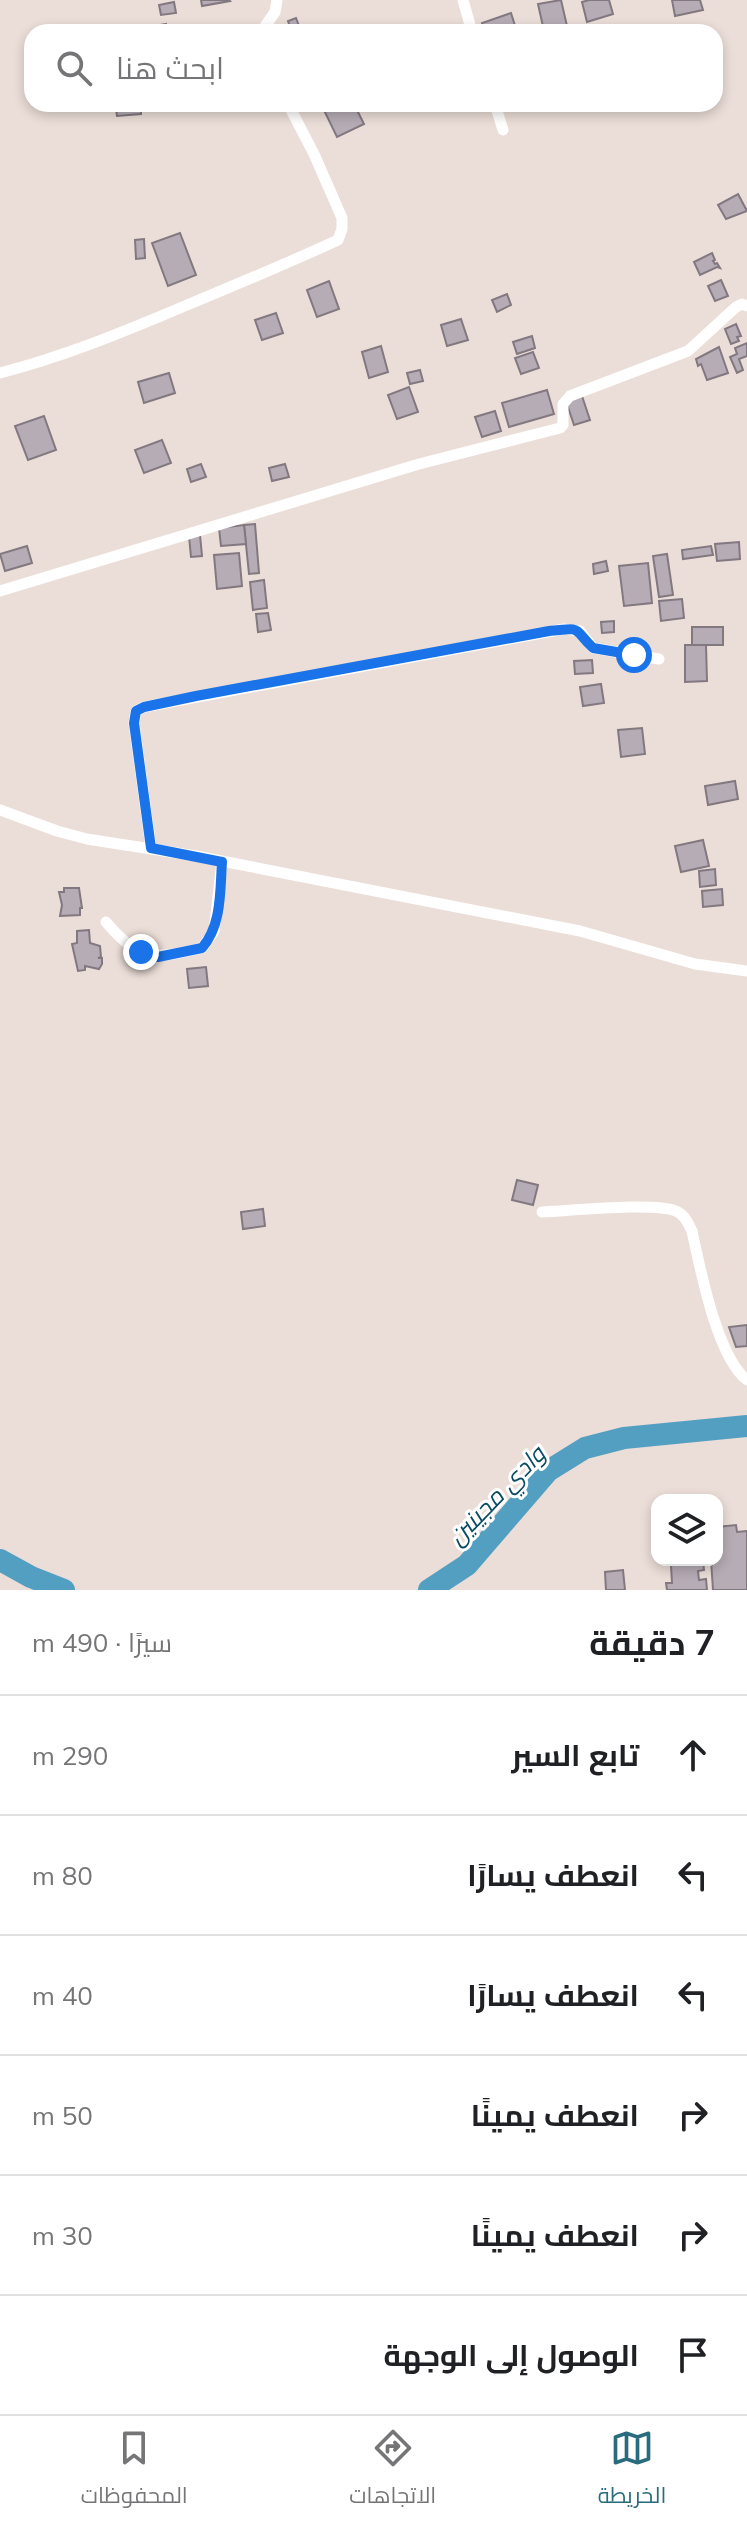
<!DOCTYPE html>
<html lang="ar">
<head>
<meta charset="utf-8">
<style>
	body { margin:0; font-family:Mulish,Cairo,sans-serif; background:#f2f2f2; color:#202124; direction:rtl }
	.controls { position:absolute; right:24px; bottom:24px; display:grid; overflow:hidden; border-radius:16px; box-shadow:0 4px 12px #0003 }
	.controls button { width:72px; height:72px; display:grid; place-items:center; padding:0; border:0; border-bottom:2px solid #e0e0e0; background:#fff; color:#202124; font:40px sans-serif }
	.stop { position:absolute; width:24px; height:24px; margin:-18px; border:6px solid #1a73e8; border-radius:50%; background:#fff }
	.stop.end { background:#1a73e8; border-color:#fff; box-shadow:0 2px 8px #0008 }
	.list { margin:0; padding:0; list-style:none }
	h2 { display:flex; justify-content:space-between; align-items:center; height:104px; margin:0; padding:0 32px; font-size:34px }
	h2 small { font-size:26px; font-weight:400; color:#757577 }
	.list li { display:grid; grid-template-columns:52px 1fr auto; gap:24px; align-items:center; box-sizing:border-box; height:120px; padding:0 32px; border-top:2px solid #e0e0e0 }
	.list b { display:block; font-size:30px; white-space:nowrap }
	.list em { font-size:26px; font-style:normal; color:#757577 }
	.icon { flex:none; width:44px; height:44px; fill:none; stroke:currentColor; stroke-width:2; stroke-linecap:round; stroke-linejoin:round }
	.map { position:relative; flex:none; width:747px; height:1590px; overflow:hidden; direction:ltr }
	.search { position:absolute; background:#fff; box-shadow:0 4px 12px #0003; left:24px; right:24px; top:24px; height:88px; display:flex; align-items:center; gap:20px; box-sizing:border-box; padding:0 28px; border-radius:24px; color:#757577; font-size:30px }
	.sheet { height:824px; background:#fff }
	nav { display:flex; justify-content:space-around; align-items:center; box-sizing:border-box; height:112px; border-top:2px solid #e0e0e0; background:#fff; font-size:22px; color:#757577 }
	nav a { display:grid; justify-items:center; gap:4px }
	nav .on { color:#296c7e }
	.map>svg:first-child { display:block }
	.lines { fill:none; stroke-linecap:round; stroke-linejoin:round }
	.river { stroke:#529fc1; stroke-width:22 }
	.building { fill:#b6acb5; stroke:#827880; stroke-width:2 }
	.street { stroke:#fff; stroke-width:11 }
	.route { stroke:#1a73e8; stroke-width:10 }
	.labels { text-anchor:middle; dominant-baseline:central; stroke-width:6; stroke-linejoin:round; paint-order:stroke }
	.water-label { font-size:24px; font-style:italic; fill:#094b63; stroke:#fff }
</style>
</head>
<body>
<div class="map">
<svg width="747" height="1590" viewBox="0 0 747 1590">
	<rect width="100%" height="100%" fill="#ebddd7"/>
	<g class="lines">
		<g class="river">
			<polyline points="0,1560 31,1577 64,1590"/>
			<polyline points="429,1590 467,1565 548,1471 585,1448 624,1438 747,1426"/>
		</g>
	</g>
	<g class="building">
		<polygon points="201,0 229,0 230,1 202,6"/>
		<polygon points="561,0 567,26 544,31 538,4"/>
		<polygon points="589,0 609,0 613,14 587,22 582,2"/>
		<polygon points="672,0 700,0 703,10 675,16"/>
		<polygon points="174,2 176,13 161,15 159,5"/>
		<polygon points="511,13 517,32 485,32 482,23"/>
		<polygon points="296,18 301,31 292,32 288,21"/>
		<polygon points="166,24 167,32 132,32 132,30"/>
		<polygon points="321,104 354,104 364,124 337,137"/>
		<polygon points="141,107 141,114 117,116 116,109"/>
		<polygon points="738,194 747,211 726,219 718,205"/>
		<polygon points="180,233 196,275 168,286 152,243"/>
		<polygon points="144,239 145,258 136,259 135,240"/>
		<polygon points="712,253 715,260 713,261 715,264 717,263 720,268 717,267 700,275 694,262"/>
		<polygon points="721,280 728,296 715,301 708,286"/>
		<polygon points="329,281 339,309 317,317 307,290"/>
		<polygon points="507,294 511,305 497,312 492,300"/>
		<polygon points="276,313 283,333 262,340 255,320"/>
		<polygon points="461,319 468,340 447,346 441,325"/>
		<polygon points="736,324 741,336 737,337 739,341 731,344 725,329"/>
		<polygon points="532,336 535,348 517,354 513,342"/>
		<polygon points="747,343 747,356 739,359 743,370 737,373 730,357 737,354 735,348"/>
		<polygon points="381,346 388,372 369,378 362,352"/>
		<polygon points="719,347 728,373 707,380 701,364 698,366 696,359"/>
		<polygon points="533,352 539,368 521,374 515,358"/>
		<polygon points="420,370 423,381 410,384 407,373"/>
		<polygon points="169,373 175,393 144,403 138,382"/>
		<polygon points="409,387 418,412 397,419 388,395"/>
		<polygon points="547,390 554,414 509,427 502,403"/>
		<polygon points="582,396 590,420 574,425 566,401"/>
		<polygon points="495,411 501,431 482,437 475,417"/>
		<polygon points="44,416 56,450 28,460 15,426"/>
		<polygon points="162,440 171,463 144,473 135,450"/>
		<polygon points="201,464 206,477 191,482 187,469"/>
		<polygon points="285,464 289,477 272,481 269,468"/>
		<polygon points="255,524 259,573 249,574 244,525"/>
		<polygon points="244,525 246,544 221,546 219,528"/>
		<polygon points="200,535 202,556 191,557 189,536"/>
		<polygon points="739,542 740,559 717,561 715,544"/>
		<polygon points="27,546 32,563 5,571 0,554"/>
		<polygon points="711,546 713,555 683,559 682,550"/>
		<polygon points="239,553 242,586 217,589 214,555"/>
		<polygon points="667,554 673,595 659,597 653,556"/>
		<polygon points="606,561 608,571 594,574 593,564"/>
		<polygon points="648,563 652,603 624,606 619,566"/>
		<polygon points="264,580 267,608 253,610 250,582"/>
		<polygon points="682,599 684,618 661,621 659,601"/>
		<polygon points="268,613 271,630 258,632 256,614"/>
		<polygon points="614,621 614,632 602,633 601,622"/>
		<rect x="692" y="627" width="31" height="18"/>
		<polygon points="685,645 706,645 707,681 685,682"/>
		<polygon points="592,660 593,673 575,674 574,661"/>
		<polygon points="601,684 604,703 583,706 580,687"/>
		<polygon points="642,728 645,754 621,757 618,730"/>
		<polygon points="735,781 738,799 708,805 705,786"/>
		<polygon points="703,840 709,866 681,872 675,846"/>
		<polygon points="715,869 716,885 700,887 699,871"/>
		<polygon points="64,888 79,888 82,908 80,908 80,915 60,916 62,905 59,892 64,892"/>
		<polygon points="722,889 723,905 703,907 702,891"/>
		<polygon points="89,930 90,943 100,946 101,957 98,958 102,958 102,964 99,969 85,966 85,970 78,971 72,944 77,943 77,931"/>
		<polygon points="206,967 208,986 189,988 187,969"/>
		<polygon points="517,1180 538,1185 533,1205 512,1200"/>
		<polygon points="263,1209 265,1226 243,1229 241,1212"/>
		<polygon points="747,1325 747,1346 736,1347 729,1327"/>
		<polygon points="736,1525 737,1532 747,1531 747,1590 713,1590 711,1560 717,1560 717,1527"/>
		<polygon points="676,1560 703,1560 704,1570 698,1571 699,1580 706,1579 707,1590 667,1590 666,1583 672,1583 671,1565 676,1564"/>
		<polygon points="623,1570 625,1590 606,1590 605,1572"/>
	</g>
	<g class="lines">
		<g class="street">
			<polyline points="463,0 472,32"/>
			<polyline points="261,32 275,12 277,0"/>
			<polyline points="495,104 503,130"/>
			<path d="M 0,373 C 62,357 121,333 180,308 C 233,286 286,264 338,240 L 342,229 L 342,218 L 314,154 L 288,104"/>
			<polyline points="0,591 419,464 560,428 563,425 563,404 570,396 688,351 736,307 742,304 747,306"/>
			<polyline points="0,810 57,831 87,839 196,856 580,931 695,964 747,971"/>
			<polyline points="151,848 134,723 136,711 144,707 564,629 580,631 593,648 659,659"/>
			<path d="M 106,922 C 140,962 154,959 202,948 L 214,931 L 222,862"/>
			<path d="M 542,1212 C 570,1211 653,1202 676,1211 C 685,1215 688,1223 692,1231 C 700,1268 717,1357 747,1380"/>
		</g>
	</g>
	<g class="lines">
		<path class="route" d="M 141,952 L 158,957 L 202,948 C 222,925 220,891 222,862 L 151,848 L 134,723 L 136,711 L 144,707 L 196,696 L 549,631 C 584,627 572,628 593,648 L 634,655"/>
	</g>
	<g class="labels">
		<g class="water-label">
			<text transform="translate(496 1495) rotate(-46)">وادي مجينين</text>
		</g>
	</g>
</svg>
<div class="controls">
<button><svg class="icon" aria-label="layers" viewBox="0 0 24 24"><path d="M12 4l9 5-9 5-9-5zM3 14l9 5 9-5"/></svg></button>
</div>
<div class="stop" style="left:634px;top:655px"></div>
<div class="stop end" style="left:141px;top:952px"></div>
<div class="search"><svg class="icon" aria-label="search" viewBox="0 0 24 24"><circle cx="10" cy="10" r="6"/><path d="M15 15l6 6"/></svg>ابحث هنا</div>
</div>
<section class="sheet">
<h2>7 دقيقة<small>سيرًا · 490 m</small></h2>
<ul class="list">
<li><svg class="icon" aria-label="ahead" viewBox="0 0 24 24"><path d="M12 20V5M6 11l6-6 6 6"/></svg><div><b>تابع السير</b></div><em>290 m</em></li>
<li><svg class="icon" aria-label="left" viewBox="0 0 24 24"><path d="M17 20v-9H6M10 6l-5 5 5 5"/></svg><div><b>انعطف يسارًا</b></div><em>80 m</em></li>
<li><svg class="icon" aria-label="left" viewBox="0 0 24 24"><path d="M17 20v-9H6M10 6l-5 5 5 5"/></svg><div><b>انعطف يسارًا</b></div><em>40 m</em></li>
<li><svg class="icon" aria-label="right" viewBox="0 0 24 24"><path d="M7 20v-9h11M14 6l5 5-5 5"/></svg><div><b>انعطف يمينًا</b></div><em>50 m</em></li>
<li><svg class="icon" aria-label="right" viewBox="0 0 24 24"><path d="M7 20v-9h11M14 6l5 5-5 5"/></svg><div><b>انعطف يمينًا</b></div><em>30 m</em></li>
<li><svg class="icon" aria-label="arrive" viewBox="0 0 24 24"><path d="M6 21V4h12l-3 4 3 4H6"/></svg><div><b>الوصول إلى الوجهة</b></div></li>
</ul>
</section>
<nav>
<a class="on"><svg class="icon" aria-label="map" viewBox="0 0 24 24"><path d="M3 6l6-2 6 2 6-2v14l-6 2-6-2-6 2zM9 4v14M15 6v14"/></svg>الخريطة</a>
<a><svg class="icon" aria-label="directions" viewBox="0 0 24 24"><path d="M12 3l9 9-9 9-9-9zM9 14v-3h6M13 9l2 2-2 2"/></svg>الاتجاهات</a>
<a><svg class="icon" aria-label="saved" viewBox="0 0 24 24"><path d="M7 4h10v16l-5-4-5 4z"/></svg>المحفوظات</a>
</nav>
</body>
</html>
